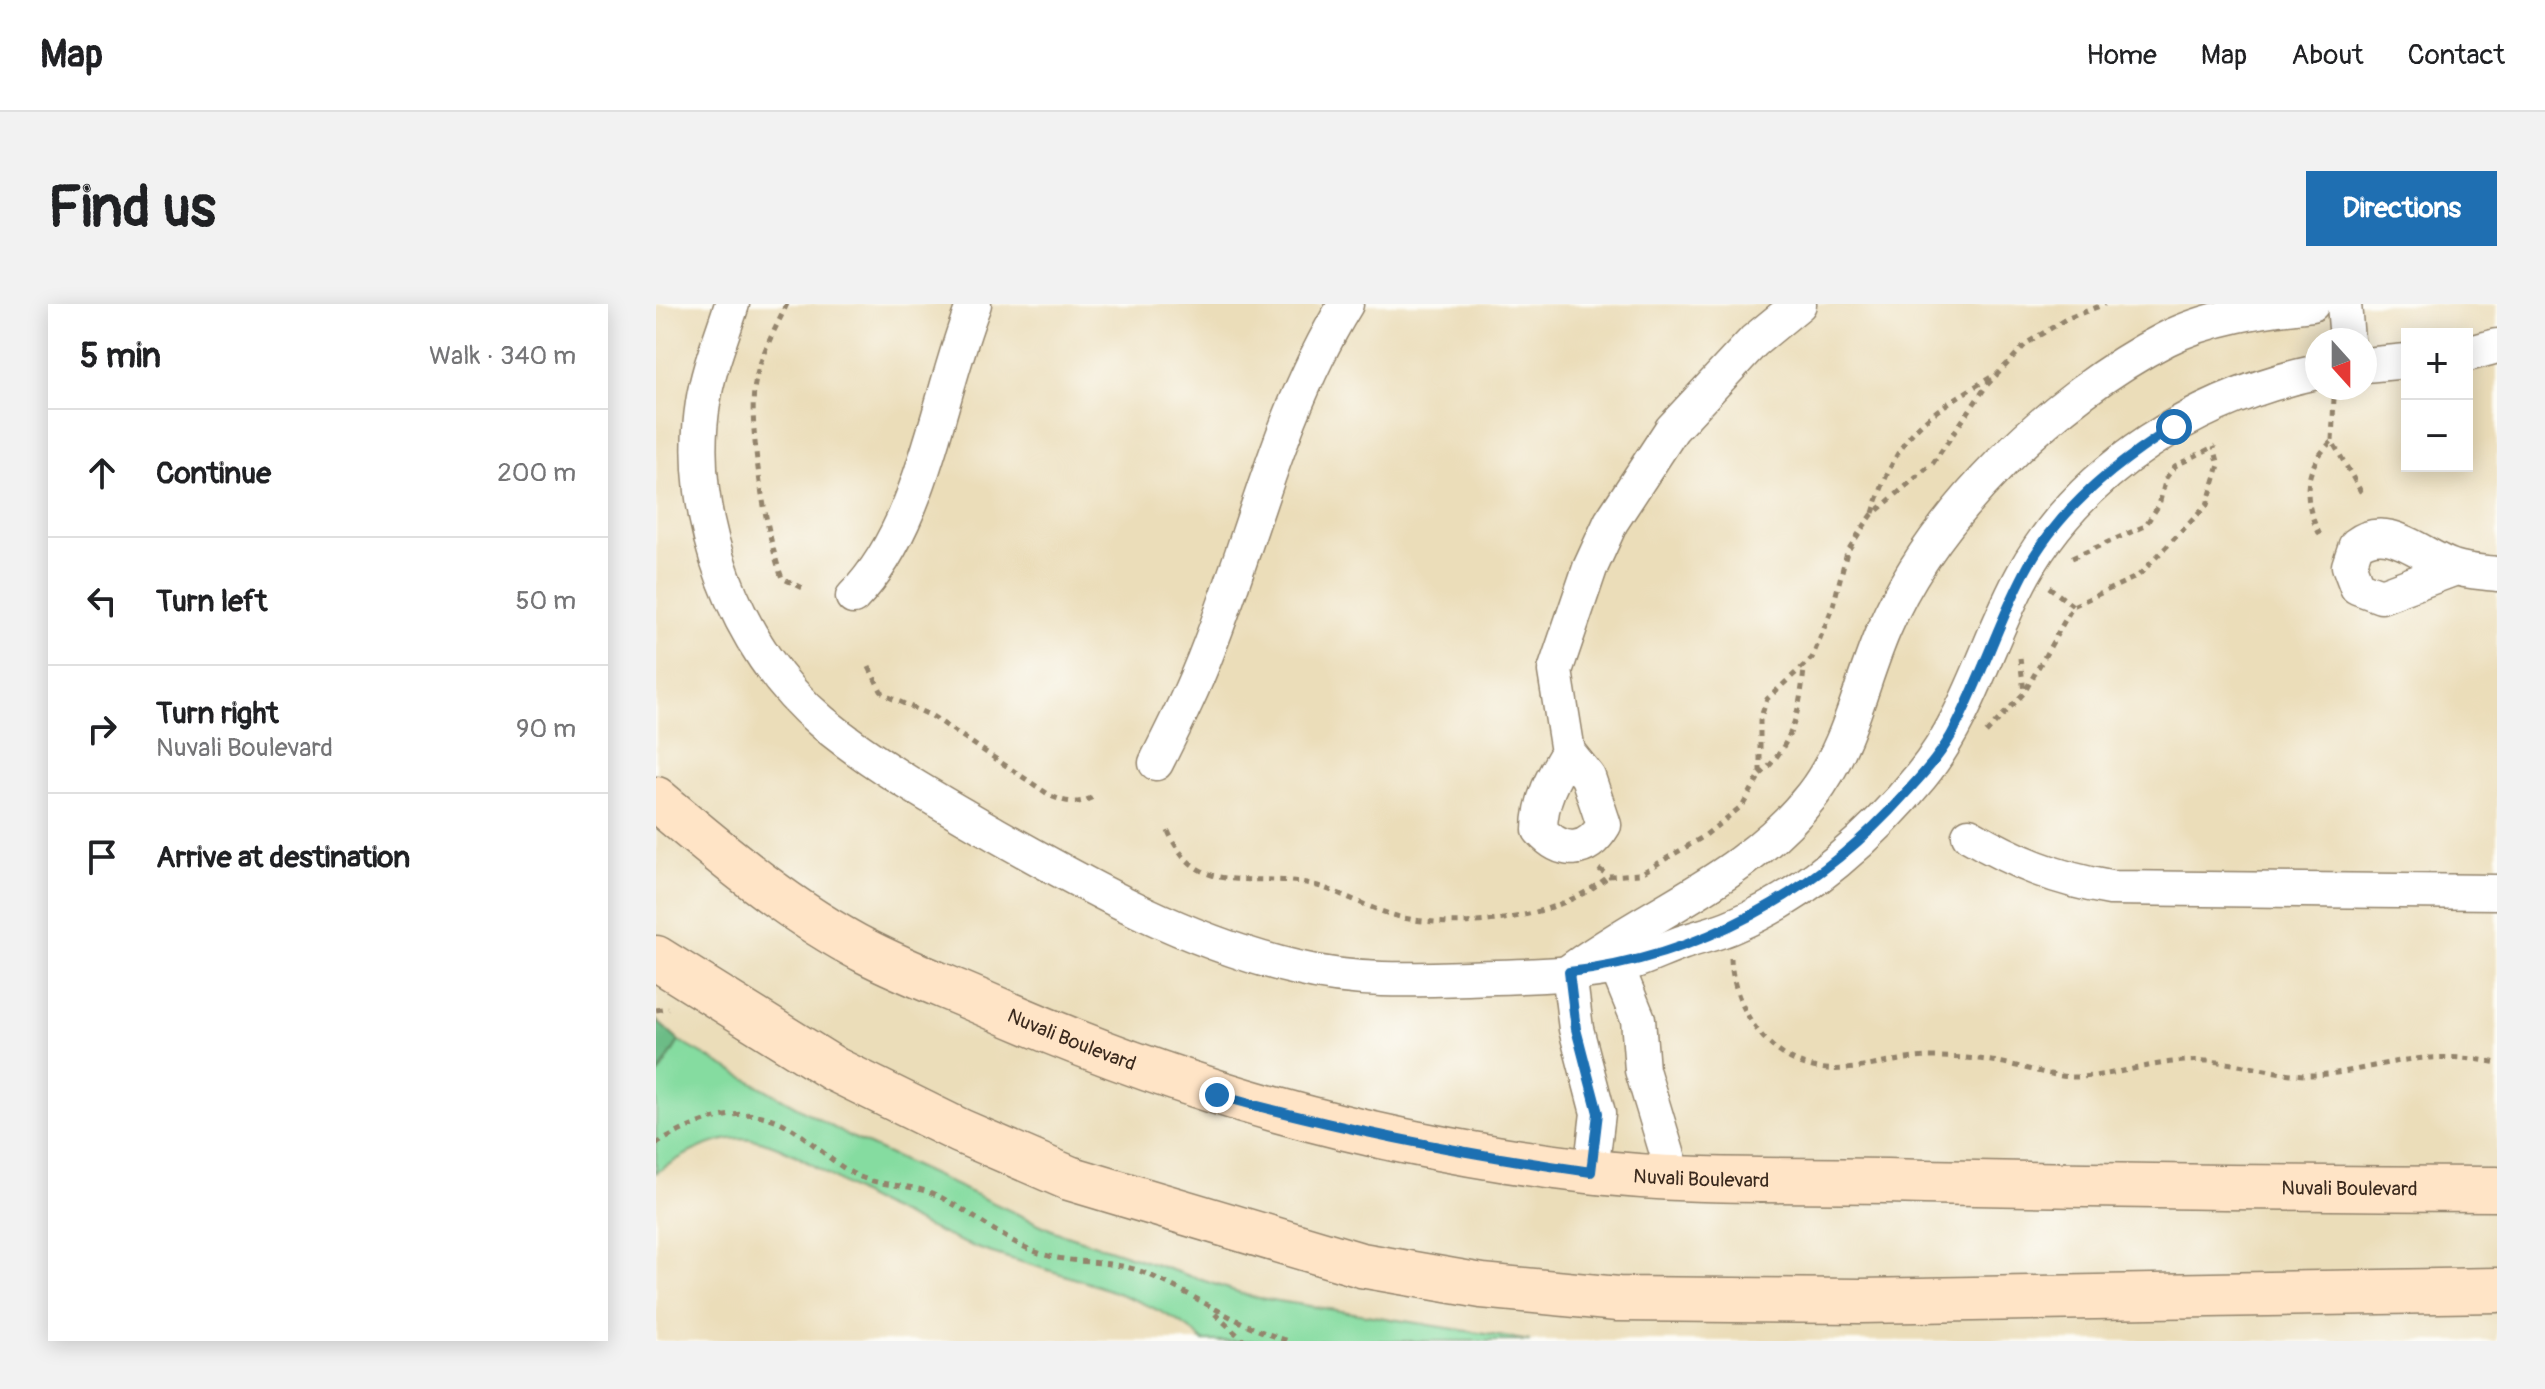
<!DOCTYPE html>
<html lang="en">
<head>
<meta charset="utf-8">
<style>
	body { margin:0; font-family:Pangolin,sans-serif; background:#f2f2f2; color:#202124 }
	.controls { position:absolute; right:24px; top:24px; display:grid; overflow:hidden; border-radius:0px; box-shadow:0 4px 20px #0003 }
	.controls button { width:72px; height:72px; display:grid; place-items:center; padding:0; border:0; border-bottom:2px solid #e0e0e0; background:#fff; color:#202124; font:40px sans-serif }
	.compass { position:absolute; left:1649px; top:24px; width:72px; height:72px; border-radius:50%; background:#fff; box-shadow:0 4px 20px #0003; rotate:159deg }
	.stop { position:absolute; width:24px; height:24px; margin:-18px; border:6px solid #1f6fb2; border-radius:50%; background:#fff }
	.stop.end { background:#1f6fb2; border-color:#fff; box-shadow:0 2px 8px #0008 }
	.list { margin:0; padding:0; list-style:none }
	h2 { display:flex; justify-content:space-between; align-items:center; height:104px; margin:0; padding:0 32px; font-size:34px }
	h2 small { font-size:26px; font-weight:400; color:#757577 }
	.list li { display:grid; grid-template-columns:52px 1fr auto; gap:24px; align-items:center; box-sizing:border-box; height:128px; padding:0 32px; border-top:2px solid #e0e0e0 }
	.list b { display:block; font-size:30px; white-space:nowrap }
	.list p { margin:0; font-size:26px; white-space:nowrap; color:#757577 }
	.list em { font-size:26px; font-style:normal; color:#757577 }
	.icon { flex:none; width:44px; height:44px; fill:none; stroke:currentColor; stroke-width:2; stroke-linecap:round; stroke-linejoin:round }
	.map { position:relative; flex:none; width:1841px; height:1037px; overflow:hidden; border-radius:0px }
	header { display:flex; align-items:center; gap:48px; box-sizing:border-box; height:112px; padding:0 40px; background:#fff; border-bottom:2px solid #e0e0e0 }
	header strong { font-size:38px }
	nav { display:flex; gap:44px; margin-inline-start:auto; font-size:28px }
	.intro { display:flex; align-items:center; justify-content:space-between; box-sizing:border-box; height:192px; padding:0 48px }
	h1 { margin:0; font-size:56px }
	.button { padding:20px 36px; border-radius:0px; background:#1f6fb2; color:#fff; font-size:28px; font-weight:700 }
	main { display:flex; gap:48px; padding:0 48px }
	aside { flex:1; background:#fff; border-radius:0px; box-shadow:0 4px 20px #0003 }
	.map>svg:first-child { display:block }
	.green { fill:#85dca0; stroke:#60835f; stroke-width:2 }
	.forest { fill:#6cbc86; stroke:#547352; stroke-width:2 }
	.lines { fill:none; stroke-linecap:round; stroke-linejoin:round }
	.street-casing { stroke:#93846c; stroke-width:37 }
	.secondary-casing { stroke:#93846c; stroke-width:47 }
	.path { stroke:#93846c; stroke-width:5; stroke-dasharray:6 6; stroke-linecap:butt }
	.street { stroke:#fff; stroke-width:34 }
	.secondary { stroke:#ffe4c6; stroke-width:44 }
	.route { stroke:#1f6fb2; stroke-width:10 }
	.labels { text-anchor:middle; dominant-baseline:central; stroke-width:6; stroke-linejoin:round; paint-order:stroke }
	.street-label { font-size:20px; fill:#3b2a1e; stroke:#fdfcf7 }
</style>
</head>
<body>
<header>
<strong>Map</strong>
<nav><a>Home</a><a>Map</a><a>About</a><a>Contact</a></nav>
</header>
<div class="intro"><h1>Find us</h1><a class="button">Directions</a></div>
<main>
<aside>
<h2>5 min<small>Walk · 340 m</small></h2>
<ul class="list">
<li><svg class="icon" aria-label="ahead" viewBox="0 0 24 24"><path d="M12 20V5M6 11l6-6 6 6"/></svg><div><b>Continue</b></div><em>200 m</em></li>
<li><svg class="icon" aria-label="left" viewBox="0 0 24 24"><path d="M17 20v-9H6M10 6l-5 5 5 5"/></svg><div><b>Turn left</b></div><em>50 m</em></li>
<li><svg class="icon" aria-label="right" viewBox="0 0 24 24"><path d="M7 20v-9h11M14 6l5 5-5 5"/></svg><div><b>Turn right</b><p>Nuvali Boulevard</p></div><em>90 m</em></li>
<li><svg class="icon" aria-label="arrive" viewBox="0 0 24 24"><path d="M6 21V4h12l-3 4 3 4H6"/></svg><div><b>Arrive at destination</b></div></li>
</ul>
</aside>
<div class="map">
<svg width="1841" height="1037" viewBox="0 0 1841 1037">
	<rect width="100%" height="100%" fill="#fdfcf7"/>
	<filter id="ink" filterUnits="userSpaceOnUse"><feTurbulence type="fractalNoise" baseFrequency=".0125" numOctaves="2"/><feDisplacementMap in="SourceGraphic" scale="16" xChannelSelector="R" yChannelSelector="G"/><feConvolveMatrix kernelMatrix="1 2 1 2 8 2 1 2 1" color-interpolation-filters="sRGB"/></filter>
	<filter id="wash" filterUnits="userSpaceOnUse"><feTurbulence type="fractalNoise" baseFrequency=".006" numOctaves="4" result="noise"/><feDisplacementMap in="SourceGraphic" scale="32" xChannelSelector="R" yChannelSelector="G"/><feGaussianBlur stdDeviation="1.8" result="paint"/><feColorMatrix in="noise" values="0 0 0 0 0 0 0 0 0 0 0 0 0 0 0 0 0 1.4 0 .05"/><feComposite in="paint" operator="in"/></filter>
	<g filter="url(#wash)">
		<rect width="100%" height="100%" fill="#ebddb9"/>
		<path class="green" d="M 23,737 L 191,831 L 398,927 L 597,993 L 874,1037 L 547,1037 C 509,995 387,966 330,947 C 294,936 259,916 225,901 C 182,882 141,843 95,835 C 63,830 26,851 0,869 L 0,774 Z"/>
		<polygon class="forest" points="0,716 23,737 0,774"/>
	</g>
	<g filter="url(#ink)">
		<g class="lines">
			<defs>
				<g id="street">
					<path d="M 76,0 C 66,32 52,65 47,99 C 29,211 80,346 166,418 C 219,462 280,496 339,530 C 434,584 533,639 641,664 C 697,678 755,676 812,674 C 860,672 912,672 960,663 C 982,658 1003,647 1025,639 C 1042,633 1062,629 1079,621 C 1151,591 1216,532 1265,472 C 1314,412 1331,336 1368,269 C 1428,162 1544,93 1661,68"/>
					<polyline points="1688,0 1691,36"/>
					<polyline points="1811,50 1841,42"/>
					<polyline points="1709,61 1751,57"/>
					<path d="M 1800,264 L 1725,292 L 1701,283 L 1693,262 L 1700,241 C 1732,216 1766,253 1797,263 C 1811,268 1827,268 1841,270"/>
					<path d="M 197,293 C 268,221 281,93 318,0"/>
					<path d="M 912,448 C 897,473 884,496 884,526 C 906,551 931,550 948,521 L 932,473 L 912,448 L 899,367 L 934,264 L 955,218 L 1016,125 L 1098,37 L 1143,0"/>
					<path d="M 500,459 C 519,421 538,383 553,343 C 598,228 624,107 690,0"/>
					<path d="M 1313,531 C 1359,558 1401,575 1454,584 L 1841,588"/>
					<polyline points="953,644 982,715 986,766 1018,872"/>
					<path d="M 914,667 C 998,605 1090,575 1156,491 C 1194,442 1204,380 1228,325 C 1277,210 1399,92 1510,35 C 1553,13 1608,5 1656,0"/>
					<polyline points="913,668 920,725 942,809 935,868"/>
				</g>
				<g id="secondary">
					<path id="s1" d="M 0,495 C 65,550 135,609 211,648 C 248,667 288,682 327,699 C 526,787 714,841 931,867 C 1029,879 1131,875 1231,877 C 1434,882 1638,884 1841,885"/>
					<polyline points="0,654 178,765 304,827 413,874 705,961 826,982 962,995 1205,997 1841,986"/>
				</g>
			</defs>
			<use href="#street" class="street-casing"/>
			<use href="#secondary" class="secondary-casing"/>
			<g class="path">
				<path d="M 131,0 C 119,26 104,51 99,80 C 91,120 111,235 126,274 L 147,284"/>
				<polyline points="1678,94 1676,137 1708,193"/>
				<path d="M 1217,209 C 1243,127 1265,114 1337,72"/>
				<path d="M 1664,231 C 1646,196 1647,164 1676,137"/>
				<polyline points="1416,254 1489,222 1503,201 1510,174 1519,162 1559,142"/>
				<polyline points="1393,283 1417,302"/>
				<polyline points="1364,354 1368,388"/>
				<path d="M 213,363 L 225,387 L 233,393 L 276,412 L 395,492 C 412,499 423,501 439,492"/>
				<polyline points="1330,429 1368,389 1417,302 1482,272 1551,201 1563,161 1558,143"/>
				<path d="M 1104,471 C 1136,442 1144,407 1148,365"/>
				<path d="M 512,527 C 541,592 588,570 644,578 C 681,584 712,606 748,614 C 812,627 903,614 953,572"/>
				<polyline points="943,565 953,572 984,570 1047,533 1087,501 1104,471 1104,416 1111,395 1156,354 1177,302 1191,248 1205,226 1216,211 1277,159 1331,81 1371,39 1410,15 1449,0"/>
				<path d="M 1075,654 C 1076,693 1101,740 1139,757 C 1187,778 1227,753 1276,753 C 1299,753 1320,754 1342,758 C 1370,763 1397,774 1426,773 C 1460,771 1494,759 1528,757 C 1570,754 1608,769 1648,771 C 1682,772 1712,762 1744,757 C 1775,752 1811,752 1841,759"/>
				<polyline points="0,706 12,704"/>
				<path d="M 0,840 C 31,822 73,803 110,813 C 148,823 172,861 207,874 C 231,883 254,880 278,890 C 317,908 347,938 389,951 C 423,961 458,955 491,970 C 540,991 581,1022 633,1037"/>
				<polyline points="559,1010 588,1037"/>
			</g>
			<use href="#street" class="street"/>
			<use href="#secondary" class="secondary"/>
		</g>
	</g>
	<g class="lines" filter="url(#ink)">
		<path class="route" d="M 561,791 C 686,826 807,850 935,868 L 942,809 L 920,725 L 913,668 C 1042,654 1162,588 1248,491 C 1266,471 1287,449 1299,424 C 1325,374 1342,320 1368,270 C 1400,207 1460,159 1518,123"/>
	</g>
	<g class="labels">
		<g class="street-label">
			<text stroke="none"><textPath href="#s1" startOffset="484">Nuvali Boulevard</textPath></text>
			<text stroke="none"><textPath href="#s1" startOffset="1132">Nuvali Boulevard</textPath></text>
			<text stroke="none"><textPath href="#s1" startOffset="1780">Nuvali Boulevard</textPath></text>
		</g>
	</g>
</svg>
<div class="controls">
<button>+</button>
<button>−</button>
</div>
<svg class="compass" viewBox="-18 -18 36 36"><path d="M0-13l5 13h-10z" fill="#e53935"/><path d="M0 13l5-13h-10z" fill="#757577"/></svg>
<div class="stop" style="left:1518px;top:123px"></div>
<div class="stop end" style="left:561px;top:791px"></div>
</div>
</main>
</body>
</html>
